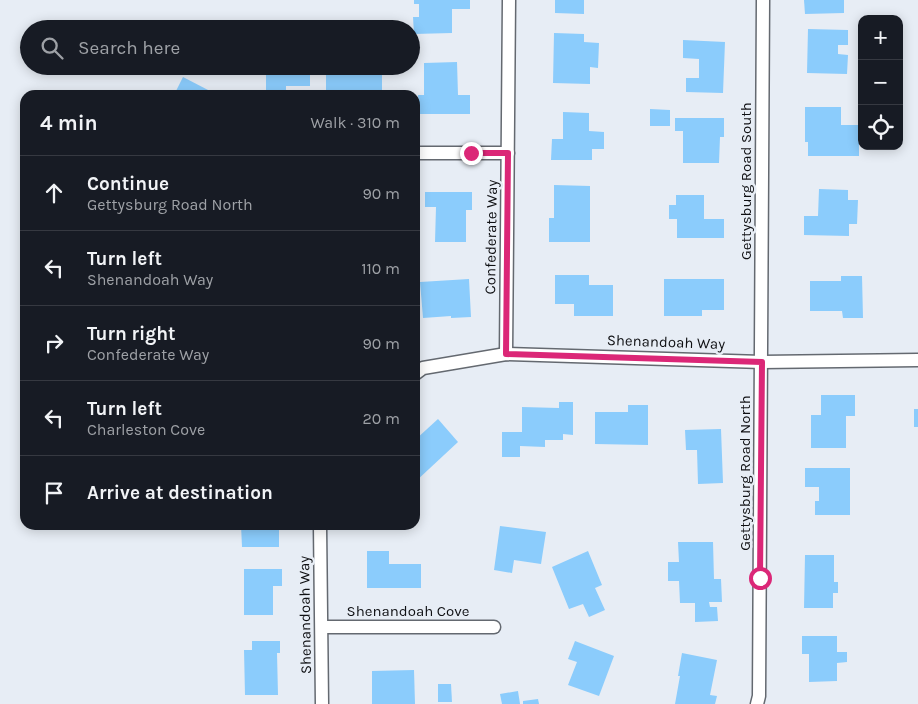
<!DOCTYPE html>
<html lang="en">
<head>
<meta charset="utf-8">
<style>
	body { margin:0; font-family:Karla,sans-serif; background:#242831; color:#f1f3f6 }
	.controls { position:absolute; right:15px; top:15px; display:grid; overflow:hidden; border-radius:10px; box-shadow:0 2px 12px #0003 }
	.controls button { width:45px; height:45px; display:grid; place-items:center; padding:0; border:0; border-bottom:1px solid #363941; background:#171b24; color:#f1f3f6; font:25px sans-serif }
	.stop { position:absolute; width:15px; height:15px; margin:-11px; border:4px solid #db2777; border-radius:50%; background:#fff }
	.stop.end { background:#db2777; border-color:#fff; box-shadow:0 1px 5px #0008 }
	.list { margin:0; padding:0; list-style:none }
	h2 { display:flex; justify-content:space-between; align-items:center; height:65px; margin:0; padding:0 20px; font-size:21px }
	h2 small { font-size:16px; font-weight:400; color:#9ea1a6 }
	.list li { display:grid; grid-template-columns:32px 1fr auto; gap:15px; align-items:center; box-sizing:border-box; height:75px; padding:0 20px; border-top:1px solid #363941 }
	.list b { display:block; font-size:19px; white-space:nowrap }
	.list p { margin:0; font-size:16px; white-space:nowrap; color:#9ea1a6 }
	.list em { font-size:16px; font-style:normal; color:#9ea1a6 }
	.icon { flex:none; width:28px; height:28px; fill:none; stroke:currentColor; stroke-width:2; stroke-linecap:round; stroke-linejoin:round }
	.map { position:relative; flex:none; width:918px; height:704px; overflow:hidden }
	.search { position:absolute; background:#171b24; box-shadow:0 2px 12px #0003; left:20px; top:20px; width:400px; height:55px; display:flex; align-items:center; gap:12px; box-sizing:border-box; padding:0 18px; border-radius:28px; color:#9ea1a6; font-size:19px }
	.panel { position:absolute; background:#171b24; box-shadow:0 2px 12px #0003; left:20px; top:90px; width:400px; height:440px; border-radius:15px }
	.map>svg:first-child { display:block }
	.building { fill:#8bccfc }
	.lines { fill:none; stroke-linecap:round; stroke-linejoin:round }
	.minor-casing { stroke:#646970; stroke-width:15 }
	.minor { stroke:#fff; stroke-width:12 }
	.route { stroke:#db2777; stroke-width:6 }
	.labels { text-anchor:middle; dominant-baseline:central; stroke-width:5; stroke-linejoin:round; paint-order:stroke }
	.street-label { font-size:15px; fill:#0f1013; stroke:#e7edf5 }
</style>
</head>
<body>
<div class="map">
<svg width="918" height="704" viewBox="0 0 918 704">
	<rect width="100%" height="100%" fill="#e7edf5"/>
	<g class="building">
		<polygon points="414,0 470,0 470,9 452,9 452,33 414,34 413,17 419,17 419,4 414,4"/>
		<polygon points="555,0 584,0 584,14 555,13"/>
		<polygon points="804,0 844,0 844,13 805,14"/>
		<polygon points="808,29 848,30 848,45 838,45 838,54 848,55 847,74 807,73"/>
		<polygon points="554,33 584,34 584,42 599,43 598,68 590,67 590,84 553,83"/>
		<polygon points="683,40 725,42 723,93 686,92 686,78 699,78 699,59 683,58"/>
		<polygon points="457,62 458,95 470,95 470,114 419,114 418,95 424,95 424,63"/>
		<polygon points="249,66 310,66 310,86 286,86 286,95 266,95 266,74 249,74"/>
		<polygon points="334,66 352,66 352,69 368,69 367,66 382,66 382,95 326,95 326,72 334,72"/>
		<polygon points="183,77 210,91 208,95 174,95"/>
		<polygon points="805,107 841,107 841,125 859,125 859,156 808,156 808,142 805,142"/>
		<polygon points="650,109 670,110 670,126 650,126"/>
		<polygon points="563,112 589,113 589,131 604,132 604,149 592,149 592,160 551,160 552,139 563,139"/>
		<polygon points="675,118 724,118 724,137 720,137 719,163 683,163 683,131 675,131"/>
		<polygon points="554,185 590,186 590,242 549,242 549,218 554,218"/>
		<polygon points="819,189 848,190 848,200 858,200 857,224 849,224 849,236 804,235 804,216 818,216"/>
		<polygon points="425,192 472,192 472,210 466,210 466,242 435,242 436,207 425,207"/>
		<polygon points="676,195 704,195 704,219 724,219 724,238 677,238 677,219 669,219 669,205 676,205"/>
		<polygon points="555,275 589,275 589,285 613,285 613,316 574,316 574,304 555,304"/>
		<polygon points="841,276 862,276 863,318 843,318 842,311 810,311 810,281 841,281"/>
		<polygon points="469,279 471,317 451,318 451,316 423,318 420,282"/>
		<polygon points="664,279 724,279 724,310 702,310 702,316 664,316"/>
		<polygon points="821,395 855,395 855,416 846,416 846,448 811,448 811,415 821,415"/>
		<polygon points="559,402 573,402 573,435 563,434 563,440 545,440 545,447 520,446 520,457 502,457 502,432 522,432 522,407 559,408"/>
		<polygon points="628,405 648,405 648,445 595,444 595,412 628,412"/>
		<rect x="914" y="409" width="4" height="18"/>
		<polygon points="438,419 458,442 415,482 415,440"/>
		<polygon points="721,429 723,483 698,484 697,450 686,450 685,430"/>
		<polygon points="805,468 850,468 850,515 815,515 815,501 819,501 819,487 805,487"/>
		<polygon points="241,525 279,525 279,547 242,547"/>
		<polygon points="500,526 546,532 541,564 514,560 512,573 494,570"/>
		<polygon points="678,542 713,542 714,579 721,579 722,602 709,602 710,607 717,607 718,621 695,622 695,603 680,603 679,581 668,581 668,562 679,562"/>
		<polygon points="367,551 389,551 389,564 421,564 421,588 367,588"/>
		<polygon points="588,551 602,585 595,588 605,610 589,617 583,604 569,609 552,567"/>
		<polygon points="805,555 834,555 834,582 838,582 838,593 833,593 833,608 804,608"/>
		<polygon points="244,569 282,569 282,586 273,586 273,615 244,615"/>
		<polygon points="802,636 837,636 837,652 847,652 847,662 837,663 837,681 809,682 809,654 802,654"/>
		<polygon points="252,641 280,641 280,653 277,653 278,695 245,695 244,650 252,650"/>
		<polygon points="575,641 614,656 599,696 568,685 577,662 568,659"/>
		<polygon points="682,653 717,660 710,695 717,696 715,704 675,704 680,676 678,676"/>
		<polygon points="414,670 415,704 372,704 372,671"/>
		<polygon points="438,684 451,684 452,702 438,702"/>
		<polygon points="518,691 520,704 502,704 500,694"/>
		<polygon points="538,699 539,704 523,704 523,701"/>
	</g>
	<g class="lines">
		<defs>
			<g id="minor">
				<polyline points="415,153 508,153"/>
				<polyline points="506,354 509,0"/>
				<polyline points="415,374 423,368 506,354 762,362 918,360"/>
				<polyline points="320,525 322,704"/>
				<polyline points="322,627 494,627"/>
				<polyline points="757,704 759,696 763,0"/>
			</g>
		</defs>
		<use href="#minor" class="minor-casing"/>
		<use href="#minor" class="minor"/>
	</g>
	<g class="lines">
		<polyline class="route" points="471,153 508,153 506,354 762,362 760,578"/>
	</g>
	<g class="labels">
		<g class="street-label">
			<text transform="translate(746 181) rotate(-90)">Gettysburg Road South</text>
			<text transform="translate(491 237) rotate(-89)">Confederate Way</text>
			<text transform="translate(666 342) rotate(2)">Shenandoah Way</text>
			<text transform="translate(745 473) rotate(-90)">Gettysburg Road North</text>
			<text x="408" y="611">Shenandoah Cove</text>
			<text transform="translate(305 615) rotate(-91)">Shenandoah Way</text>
		</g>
	</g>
</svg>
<div class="controls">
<button>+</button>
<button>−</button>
<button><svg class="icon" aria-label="locate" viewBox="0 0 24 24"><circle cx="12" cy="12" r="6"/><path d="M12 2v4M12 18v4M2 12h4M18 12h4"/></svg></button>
</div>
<div class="stop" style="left:760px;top:578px"></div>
<div class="stop end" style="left:471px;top:153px"></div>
<div class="search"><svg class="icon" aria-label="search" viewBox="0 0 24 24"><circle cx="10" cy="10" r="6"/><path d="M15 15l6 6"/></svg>Search here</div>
<section class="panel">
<h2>4 min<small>Walk · 310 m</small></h2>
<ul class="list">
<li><svg class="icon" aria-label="ahead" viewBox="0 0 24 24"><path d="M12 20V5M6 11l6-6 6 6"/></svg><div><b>Continue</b><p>Gettysburg Road North</p></div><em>90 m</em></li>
<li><svg class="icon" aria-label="left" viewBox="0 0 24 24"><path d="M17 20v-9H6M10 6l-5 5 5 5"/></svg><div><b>Turn left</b><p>Shenandoah Way</p></div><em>110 m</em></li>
<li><svg class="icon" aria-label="right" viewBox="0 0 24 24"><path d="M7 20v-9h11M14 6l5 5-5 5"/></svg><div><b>Turn right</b><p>Confederate Way</p></div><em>90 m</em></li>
<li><svg class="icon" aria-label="left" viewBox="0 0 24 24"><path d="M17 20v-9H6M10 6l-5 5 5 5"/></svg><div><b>Turn left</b><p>Charleston Cove</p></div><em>20 m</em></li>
<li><svg class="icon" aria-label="arrive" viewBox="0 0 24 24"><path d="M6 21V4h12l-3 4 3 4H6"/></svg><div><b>Arrive at destination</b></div></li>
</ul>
</section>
</div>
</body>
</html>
